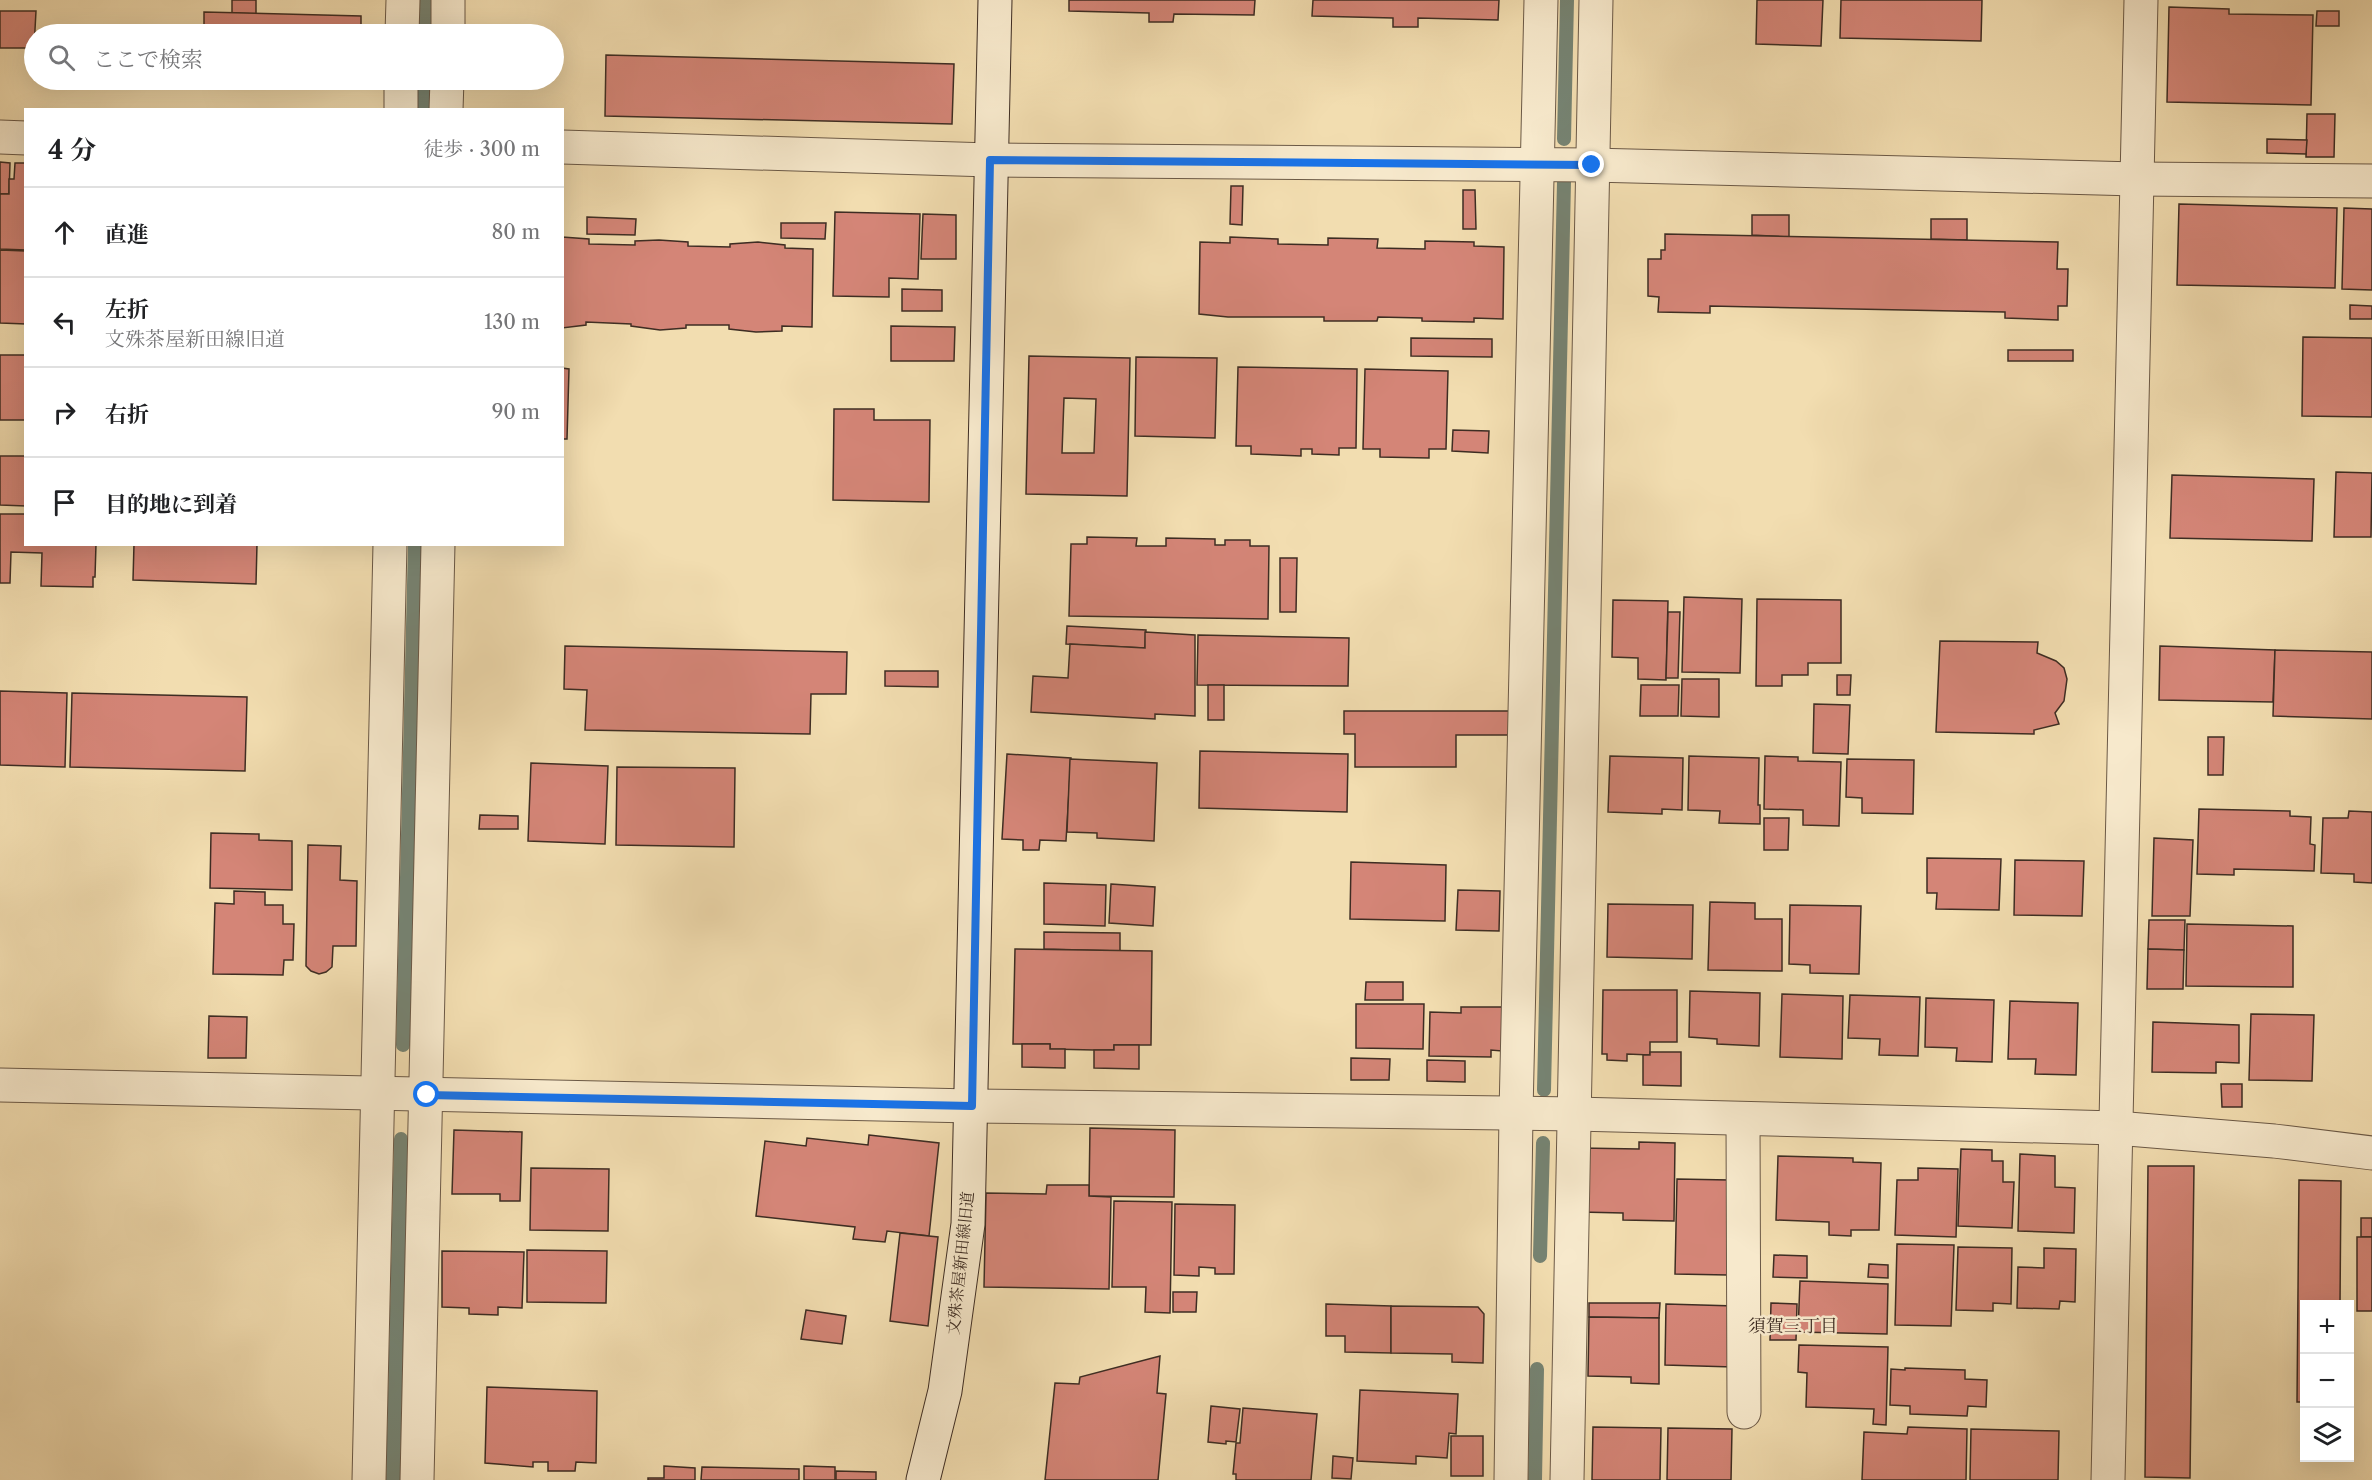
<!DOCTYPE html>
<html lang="ja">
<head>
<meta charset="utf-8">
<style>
	body { margin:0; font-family:"Libre Caslon Text","Noto Serif JP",serif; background:#f2f2f2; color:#202124 }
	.controls { position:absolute; right:18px; bottom:18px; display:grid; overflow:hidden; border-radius:0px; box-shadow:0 6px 24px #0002 }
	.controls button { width:54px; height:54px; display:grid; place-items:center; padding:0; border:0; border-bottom:2px solid #e0e0e0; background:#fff; color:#202124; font:30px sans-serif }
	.stop { position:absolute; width:18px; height:18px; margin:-14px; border:4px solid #1a73e8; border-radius:50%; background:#fff }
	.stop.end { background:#1a73e8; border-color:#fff; box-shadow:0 2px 6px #0008 }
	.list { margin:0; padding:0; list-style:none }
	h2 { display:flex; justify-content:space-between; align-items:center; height:78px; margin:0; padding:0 24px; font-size:26px }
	h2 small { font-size:20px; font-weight:400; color:#757577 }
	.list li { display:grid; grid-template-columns:39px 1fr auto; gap:18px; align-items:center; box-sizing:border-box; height:90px; padding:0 24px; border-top:2px solid #e0e0e0 }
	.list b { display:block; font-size:22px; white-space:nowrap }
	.list p { margin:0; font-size:20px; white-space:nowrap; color:#757577 }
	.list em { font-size:20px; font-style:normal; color:#757577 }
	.icon { flex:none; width:33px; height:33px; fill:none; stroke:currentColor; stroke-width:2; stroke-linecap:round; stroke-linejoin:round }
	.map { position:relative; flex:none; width:2372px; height:1480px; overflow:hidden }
	.search { position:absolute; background:#fff; box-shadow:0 6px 24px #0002; left:24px; top:24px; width:540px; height:66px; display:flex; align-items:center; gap:15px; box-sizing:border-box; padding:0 21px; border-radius:33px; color:#757577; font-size:22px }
	.panel { position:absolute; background:#fff; box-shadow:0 6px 24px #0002; left:24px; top:108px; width:540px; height:438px; border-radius:0px }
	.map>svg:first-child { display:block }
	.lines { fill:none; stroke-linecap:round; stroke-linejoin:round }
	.stream { stroke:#768372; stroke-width:14 }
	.building { fill:#d48577; stroke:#3e2d23; stroke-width:1.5; fill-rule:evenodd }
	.street-casing { stroke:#6b5946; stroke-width:35 }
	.secondary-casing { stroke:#3e2d23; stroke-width:35 }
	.street { stroke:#f7e9cc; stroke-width:33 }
	.secondary { stroke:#f7e9cc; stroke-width:33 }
	.route { stroke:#1a73e8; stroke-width:8 }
	.labels { text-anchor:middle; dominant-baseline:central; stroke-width:5; stroke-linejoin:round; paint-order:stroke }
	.street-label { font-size:16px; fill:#3e2d23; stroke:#f7e9cc }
	.neighbourhood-label { font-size:18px; fill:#3e2d23; stroke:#f7e9cc }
</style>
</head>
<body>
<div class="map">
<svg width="2372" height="1480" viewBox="0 0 2372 1480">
	<rect width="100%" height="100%" fill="#f2ddb0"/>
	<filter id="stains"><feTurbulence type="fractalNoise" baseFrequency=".00333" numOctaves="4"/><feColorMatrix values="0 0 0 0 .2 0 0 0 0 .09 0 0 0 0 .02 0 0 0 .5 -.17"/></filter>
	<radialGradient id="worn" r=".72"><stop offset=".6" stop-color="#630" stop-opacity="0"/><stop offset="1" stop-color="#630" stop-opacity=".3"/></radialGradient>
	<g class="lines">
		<g class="stream">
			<polyline points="426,34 426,0"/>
			<polyline points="425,110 425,80"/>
			<polyline points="1564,139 1567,0"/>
			<polyline points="403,1045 415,544"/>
			<polyline points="1544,1090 1564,182"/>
			<polyline points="1540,1256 1543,1143"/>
			<polyline points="393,1480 401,1139"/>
			<polyline points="1535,1480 1537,1369"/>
		</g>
	</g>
	<g class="building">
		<polygon points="232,0 256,0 256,14 232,13"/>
		<polygon points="1069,0 1255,0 1254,15 1174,14 1173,22 1149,22 1149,13 1069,11"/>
		<polygon points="1313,0 1499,0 1498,20 1418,18 1418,27 1393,27 1393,18 1312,16"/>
		<polygon points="1757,0 1823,0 1821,46 1756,44"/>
		<polygon points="1841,0 1982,0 1981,41 1840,38"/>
		<polygon points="2169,7 2229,9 2229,14 2313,15 2311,105 2167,102"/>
		<polygon points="0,11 36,11 34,48 0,48"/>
		<polygon points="2317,11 2339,11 2339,26 2316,26"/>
		<polygon points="204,12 361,16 361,34 204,34"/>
		<polygon points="606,55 954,64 952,124 605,116"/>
		<polygon points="2307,114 2335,114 2334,157 2306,157"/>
		<polygon points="2267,139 2307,140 2306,154 2267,153"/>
		<polygon points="0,162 10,163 9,194 0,194"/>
		<polygon points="15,163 26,163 26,250 0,249 0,194 9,194 9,179 14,179"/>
		<polygon points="1231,186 1243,186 1242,225 1230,224"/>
		<polygon points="1463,190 1475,190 1476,229 1463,229"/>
		<polygon points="2179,204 2337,208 2335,288 2177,285"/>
		<polygon points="2344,208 2372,209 2372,290 2342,289"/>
		<polygon points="835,212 920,214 918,279 889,278 889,297 833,296"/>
		<polygon points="923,214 956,215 956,259 921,259"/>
		<polygon points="1752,215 1789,215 1789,237 1752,235"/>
		<polygon points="587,217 636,219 635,235 587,234"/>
		<polygon points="1931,219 1967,219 1967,240 1931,239"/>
		<polygon points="781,223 826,223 825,239 781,238"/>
		<polygon points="1665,234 2058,242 2057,269 2068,269 2067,306 2058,306 2058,320 2005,318 2005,312 1710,306 1710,313 1658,312 1659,297 1648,296 1648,259 1661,259 1661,250 1665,250"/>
		<polygon points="562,237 589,239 589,244 635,245 635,241 659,240 688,242 688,246 730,247 730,244 758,242 785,245 785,248 813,249 812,327 782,326 782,331 756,332 729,329 729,325 686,325 686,328 660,330 631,326 631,324 586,322 586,325 562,328"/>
		<polygon points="1230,237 1278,239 1278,244 1328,245 1328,238 1378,239 1377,248 1425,249 1425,241 1474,242 1474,246 1504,247 1503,319 1474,318 1474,322 1422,321 1422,318 1378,317 1377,321 1324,321 1324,317 1228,317 1199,314 1200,242 1230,243"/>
		<polygon points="0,250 26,251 26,324 0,323"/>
		<polygon points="902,289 942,290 942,311 902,311"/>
		<polygon points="2350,305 2372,306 2372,319 2350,319"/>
		<polygon points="891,326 955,327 954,361 891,361"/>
		<polygon points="2303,337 2372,338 2372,417 2302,416"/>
		<polygon points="1411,338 1492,339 1492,357 1411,356"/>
		<rect x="2008" y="350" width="65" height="11"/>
		<rect x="0" y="355" width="26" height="65"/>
		<path d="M 1029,356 L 1130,358 L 1127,496 L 1026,494 ZM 1064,398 L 1096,399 L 1094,453 L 1062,453 Z"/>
		<polygon points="1136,357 1217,358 1215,438 1135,436"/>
		<polygon points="1238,367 1357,369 1356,448 1339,448 1339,455 1312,454 1312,449 1301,449 1301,456 1251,454 1251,446 1236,446"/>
		<polygon points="562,368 569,369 567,439 562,439"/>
		<polygon points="1365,369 1448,371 1446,449 1429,449 1429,458 1380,457 1380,449 1363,449"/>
		<polygon points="834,409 874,409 874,420 930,420 929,502 833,500"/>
		<polygon points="1453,430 1489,431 1488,453 1452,451"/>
		<polygon points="0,456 26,456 26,506 0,505"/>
		<polygon points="2336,472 2372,473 2371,537 2334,537"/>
		<polygon points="2172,475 2314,479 2312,541 2170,538"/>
		<polygon points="0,514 26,514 26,544 96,544 95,577 93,577 93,587 41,586 42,553 11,552 10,583 0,583"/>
		<polygon points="1087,537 1137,538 1136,546 1166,546 1166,538 1215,539 1215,545 1225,545 1225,540 1250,540 1250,546 1269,546 1268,619 1069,616 1071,544 1087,544"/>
		<polygon points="134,544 257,544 256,584 133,580"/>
		<polygon points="1280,558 1297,558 1296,612 1280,612"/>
		<polygon points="1684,597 1742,599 1740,673 1682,672"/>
		<polygon points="1757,599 1841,600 1841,663 1808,663 1808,675 1782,675 1782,686 1756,686"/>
		<polygon points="1613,600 1668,601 1666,680 1638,679 1638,658 1612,657"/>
		<polygon points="1668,612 1680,612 1678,678 1666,678"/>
		<polygon points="1067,626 1146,630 1145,648 1066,644"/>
		<polygon points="1145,632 1195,635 1195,716 1155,714 1155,719 1031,712 1033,676 1068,678 1070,644 1145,648"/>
		<polygon points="1198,635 1349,638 1348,686 1197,685"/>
		<polygon points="1940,641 2038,642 2037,653 2056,661 2064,668 2067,679 2064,701 2055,713 2059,724 2034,730 2034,734 1936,732"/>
		<polygon points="565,646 847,652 846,694 811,694 810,734 585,730 587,690 564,689"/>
		<polygon points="2160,646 2275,650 2273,702 2159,700"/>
		<polygon points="2275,650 2372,652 2372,719 2273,716"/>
		<polygon points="885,671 938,671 938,687 885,686"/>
		<polygon points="1837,675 1851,675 1850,695 1837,695"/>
		<polygon points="1682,679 1719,679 1719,717 1681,716"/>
		<rect x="1208" y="685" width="16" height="35"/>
		<polygon points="1641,685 1679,685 1678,716 1640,716"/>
		<polygon points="0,691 67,693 65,767 0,765"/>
		<polygon points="72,693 247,697 245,771 70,767"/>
		<polygon points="1814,704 1850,705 1848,754 1813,753"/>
		<polygon points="1344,711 1510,711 1510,735 1456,735 1456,767 1355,767 1355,734 1344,734"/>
		<polygon points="2208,737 2224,737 2223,775 2208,775"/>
		<polygon points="1200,751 1348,754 1347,812 1199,808"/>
		<polygon points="1007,754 1071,758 1066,841 1040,840 1039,850 1023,850 1023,840 1002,839"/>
		<polygon points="1610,756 1683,758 1682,810 1662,809 1662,814 1608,812"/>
		<polygon points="1689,756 1759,758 1758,805 1760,805 1760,824 1719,823 1720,811 1688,810"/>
		<polygon points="1765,756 1798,757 1798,761 1841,762 1839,826 1803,825 1803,810 1764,809"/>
		<polygon points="1070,759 1157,763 1154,841 1097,838 1097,833 1067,832"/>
		<polygon points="1847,759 1914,760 1913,814 1862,813 1862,798 1846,797"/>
		<polygon points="531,763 608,766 605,844 528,841"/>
		<polygon points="617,767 735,768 734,847 616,845"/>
		<polygon points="2199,809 2290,811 2290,816 2311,817 2310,844 2315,845 2314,871 2234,869 2234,875 2197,874"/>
		<polygon points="2349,811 2372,812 2372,883 2354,882 2354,874 2321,873 2323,818 2348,818"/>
		<polygon points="480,815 518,816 518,829 479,829"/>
		<polygon points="1764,818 1789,818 1788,850 1764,850"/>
		<polygon points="211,833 259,834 259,840 292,841 292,890 210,888"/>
		<polygon points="2154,838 2193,840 2190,916 2152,916"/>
		<polygon points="308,845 341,846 340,880 357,881 356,946 333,946 332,967 326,972 319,974 311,971 306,966"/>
		<polygon points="1927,858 2001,859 1999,910 1936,909 1937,893 1927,893"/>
		<polygon points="2015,860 2084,861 2082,916 2014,915"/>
		<polygon points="1351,862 1446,865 1445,921 1350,919"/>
		<polygon points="1044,883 1106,885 1105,926 1044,924"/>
		<polygon points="1111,884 1155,887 1153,926 1109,923"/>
		<polygon points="1458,890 1500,891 1499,931 1456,930"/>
		<polygon points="234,891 265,892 265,905 283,905 283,924 294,924 293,960 284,960 283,975 213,974 215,903 234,904"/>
		<polygon points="1710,902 1755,903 1755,919 1782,919 1782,971 1708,970"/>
		<polygon points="1608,904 1693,905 1692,959 1607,957"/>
		<polygon points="1790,905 1861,906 1859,974 1810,973 1810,965 1789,964"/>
		<polygon points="2149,920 2185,920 2184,950 2148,949"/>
		<polygon points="2187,924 2293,926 2293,987 2186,986"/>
		<polygon points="1044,932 1120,933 1120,951 1044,949"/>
		<polygon points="1015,949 1152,951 1151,1045 1114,1045 1114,1050 1094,1050 1050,1049 1050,1044 1013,1044"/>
		<polygon points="2148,949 2184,950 2183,989 2147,989"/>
		<polygon points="1366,982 1403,982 1403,1000 1365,1000"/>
		<polygon points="1603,990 1677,990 1677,1042 1650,1042 1650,1055 1627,1054 1627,1061 1607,1060 1607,1054 1602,1054"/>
		<polygon points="1690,991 1760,993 1759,1046 1717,1044 1717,1039 1689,1037"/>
		<polygon points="1782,994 1843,996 1842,1059 1780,1057"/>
		<polygon points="1850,995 1920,997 1918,1056 1879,1055 1880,1039 1848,1038"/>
		<polygon points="1926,998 1994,1000 1992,1062 1956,1061 1957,1048 1925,1047"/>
		<polygon points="2010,1001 2078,1003 2076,1075 2035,1074 2036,1059 2008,1059"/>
		<polygon points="1356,1004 1424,1004 1423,1049 1356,1048"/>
		<polygon points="1461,1007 1503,1007 1502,1051 1491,1050 1491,1057 1429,1056 1430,1012 1461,1013"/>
		<polygon points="2251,1014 2314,1015 2312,1081 2249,1080"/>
		<polygon points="209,1016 247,1017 246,1058 208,1058"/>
		<polygon points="2153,1022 2239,1025 2239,1063 2216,1062 2216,1073 2152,1072"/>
		<polygon points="1022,1044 1050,1044 1050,1049 1065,1049 1065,1068 1022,1067"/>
		<polygon points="1114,1045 1139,1045 1139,1069 1094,1068 1094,1050 1114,1050"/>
		<polygon points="1650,1052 1681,1052 1681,1086 1643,1085 1643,1055 1650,1055"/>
		<polygon points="1351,1058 1390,1059 1389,1080 1351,1080"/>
		<polygon points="1427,1060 1465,1061 1465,1082 1427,1081"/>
		<polygon points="2221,1084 2242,1084 2242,1107 2222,1107"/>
		<polygon points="1090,1128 1175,1130 1174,1197 1089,1196"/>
		<polygon points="454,1130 522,1132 520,1201 500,1201 500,1194 452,1194"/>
		<polygon points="869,1135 939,1143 929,1236 887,1231 885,1242 853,1239 855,1227 756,1216 765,1141 806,1146 807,1138 868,1145"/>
		<polygon points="1639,1142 1675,1143 1674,1221 1623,1220 1623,1213 1580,1212 1581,1148 1639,1149"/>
		<polygon points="1961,1149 1992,1150 1992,1161 2003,1161 2003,1182 2014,1182 2012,1228 1958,1226"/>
		<polygon points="2020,1154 2055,1156 2055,1187 2075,1188 2074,1233 2018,1231"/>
		<polygon points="1778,1156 1853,1158 1853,1162 1881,1163 1879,1230 1851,1230 1851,1236 1829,1235 1829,1222 1776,1220"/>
		<polygon points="2148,1166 2194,1166 2190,1478 2145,1477"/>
		<polygon points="531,1168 609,1169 608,1231 530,1230"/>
		<polygon points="1918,1168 1958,1169 1956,1237 1895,1235 1897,1180 1918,1180"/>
		<polygon points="1677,1179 1729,1180 1728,1275 1675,1274"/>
		<polygon points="2299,1180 2341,1181 2340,1304 2304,1304 2304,1402 2297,1402"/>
		<polygon points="1047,1185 1089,1185 1089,1196 1111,1197 1109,1289 984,1287 986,1193 1046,1194"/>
		<polygon points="1114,1201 1172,1202 1170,1313 1145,1312 1146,1287 1112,1287"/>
		<polygon points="1175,1204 1235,1205 1234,1274 1215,1274 1215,1268 1199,1267 1199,1276 1174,1275"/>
		<rect x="2361" y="1218" width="11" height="19"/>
		<polygon points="900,1233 938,1237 928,1326 890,1321"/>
		<rect x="2357" y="1237" width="15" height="74"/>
		<polygon points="1897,1244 1954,1245 1951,1326 1895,1325"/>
		<polygon points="1958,1247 2012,1248 2011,1304 1993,1303 1993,1311 1956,1310"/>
		<polygon points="2044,1248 2076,1249 2075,1302 2060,1301 2059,1309 2017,1308 2018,1267 2044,1268"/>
		<polygon points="527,1250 607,1251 606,1303 527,1302"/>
		<polygon points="442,1251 524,1252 522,1308 498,1307 498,1315 469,1314 469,1308 442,1307"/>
		<polygon points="1774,1255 1807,1256 1807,1278 1773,1277"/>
		<polygon points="1869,1264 1888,1265 1888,1278 1868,1277"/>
		<polygon points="1800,1281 1888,1284 1887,1334 1798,1332"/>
		<polygon points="1173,1292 1197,1292 1196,1312 1173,1312"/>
		<polygon points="1589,1303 1660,1303 1659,1318 1589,1317"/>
		<polygon points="1771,1303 1797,1304 1796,1340 1770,1340"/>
		<polygon points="1326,1304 1391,1306 1391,1353 1345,1352 1345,1336 1326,1336"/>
		<polygon points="1666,1304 1735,1306 1733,1367 1665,1365"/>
		<polygon points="1391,1306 1478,1307 1484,1314 1483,1363 1452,1362 1452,1354 1391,1353"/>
		<polygon points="806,1310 846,1316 842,1344 801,1339"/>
		<polygon points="1589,1317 1659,1318 1659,1384 1631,1383 1631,1377 1588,1376"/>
		<polygon points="1799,1345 1888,1347 1886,1425 1873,1424 1874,1409 1806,1407 1807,1373 1798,1372"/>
		<polygon points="1160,1356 1157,1393 1166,1394 1158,1480 1045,1480 1055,1383 1079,1384 1080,1377"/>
		<polygon points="1905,1368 1965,1370 1965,1379 1987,1380 1986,1407 1968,1406 1967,1416 1910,1414 1910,1406 1890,1405 1891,1369 1905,1370"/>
		<polygon points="487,1387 597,1391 596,1463 576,1462 575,1471 548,1471 548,1462 533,1462 533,1467 485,1463"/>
		<polygon points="1360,1390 1458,1394 1456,1434 1449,1433 1447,1458 1416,1456 1416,1464 1357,1461"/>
		<polygon points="1211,1406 1240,1409 1236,1442 1226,1441 1226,1444 1208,1442"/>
		<polygon points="1243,1408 1317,1414 1311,1480 1236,1480 1236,1474 1233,1474 1236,1443 1240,1443"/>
		<polygon points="1593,1427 1661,1428 1660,1480 1592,1480"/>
		<polygon points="1908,1427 1967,1429 1966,1480 1862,1480 1864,1432 1907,1434"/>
		<polygon points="1668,1428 1732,1429 1731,1480 1667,1480"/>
		<polygon points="1971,1429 2059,1431 2058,1480 1970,1480"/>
		<rect x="1451" y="1436" width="32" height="40"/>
		<polygon points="1333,1456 1353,1458 1351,1479 1332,1478"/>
		<polygon points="664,1466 695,1468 695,1480 648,1480 648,1478 664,1478"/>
		<polygon points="804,1466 835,1467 835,1480 804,1480"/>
		<polygon points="702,1467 799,1469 799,1480 701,1480"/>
		<polygon points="836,1471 876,1472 876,1480 836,1480"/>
	</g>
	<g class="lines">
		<defs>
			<g id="street">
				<polyline points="402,34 403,0"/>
				<polyline points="448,34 448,0"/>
				<polyline points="401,110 401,80"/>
				<polyline points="446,110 447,80"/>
				<polyline points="0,137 26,138"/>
				<polyline points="562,147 990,160 1592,165 2136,179 2372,181"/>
				<polyline points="0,1085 972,1106 1575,1114 2116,1128 2274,1141 2372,1153"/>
				<polyline points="1743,1119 1744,1412"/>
				<polyline points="369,1480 390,544"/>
				<polyline points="417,1480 438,544"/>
				<polyline points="1511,1480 1516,1113 1541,0"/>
				<polyline points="1567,1480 1596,0"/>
				<polyline points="2108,1480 2141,0"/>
			</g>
			<polyline id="secondary" points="923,1480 945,1391 968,1224 995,0"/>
		</defs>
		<use href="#street" class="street-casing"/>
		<use href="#secondary" class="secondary-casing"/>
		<use href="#street" class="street"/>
		<use href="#secondary" class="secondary"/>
	</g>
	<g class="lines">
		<polyline class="route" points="427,1095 972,1106 990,160 1592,165"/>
	</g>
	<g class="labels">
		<g class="street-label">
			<text transform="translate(960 1263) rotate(-84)">文殊茶屋新田線旧道</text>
		</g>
		<g class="neighbourhood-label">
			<text x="1793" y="1326">須賀三丁目</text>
		</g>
	</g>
	<rect width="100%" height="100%" filter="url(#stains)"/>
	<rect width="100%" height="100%" fill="url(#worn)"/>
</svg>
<div class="controls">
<button>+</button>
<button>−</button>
<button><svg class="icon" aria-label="layers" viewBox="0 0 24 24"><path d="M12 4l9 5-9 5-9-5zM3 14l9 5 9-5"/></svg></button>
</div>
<div class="stop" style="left:427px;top:1095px"></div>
<div class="stop end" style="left:1592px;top:165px"></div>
<div class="search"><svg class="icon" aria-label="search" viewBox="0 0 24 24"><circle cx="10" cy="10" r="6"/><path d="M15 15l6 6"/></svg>ここで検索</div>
<section class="panel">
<h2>4 分<small>徒歩 · 300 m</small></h2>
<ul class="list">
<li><svg class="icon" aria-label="ahead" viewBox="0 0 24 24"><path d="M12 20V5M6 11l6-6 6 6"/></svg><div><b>直進</b></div><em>80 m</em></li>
<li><svg class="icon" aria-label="left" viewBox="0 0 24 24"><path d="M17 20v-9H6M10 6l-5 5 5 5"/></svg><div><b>左折</b><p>文殊茶屋新田線旧道</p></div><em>130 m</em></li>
<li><svg class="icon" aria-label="right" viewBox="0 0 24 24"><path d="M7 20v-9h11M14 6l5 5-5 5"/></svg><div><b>右折</b></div><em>90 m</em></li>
<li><svg class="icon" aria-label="arrive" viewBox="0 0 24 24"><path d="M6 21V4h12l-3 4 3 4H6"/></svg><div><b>目的地に到着</b></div></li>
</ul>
</section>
</div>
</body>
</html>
